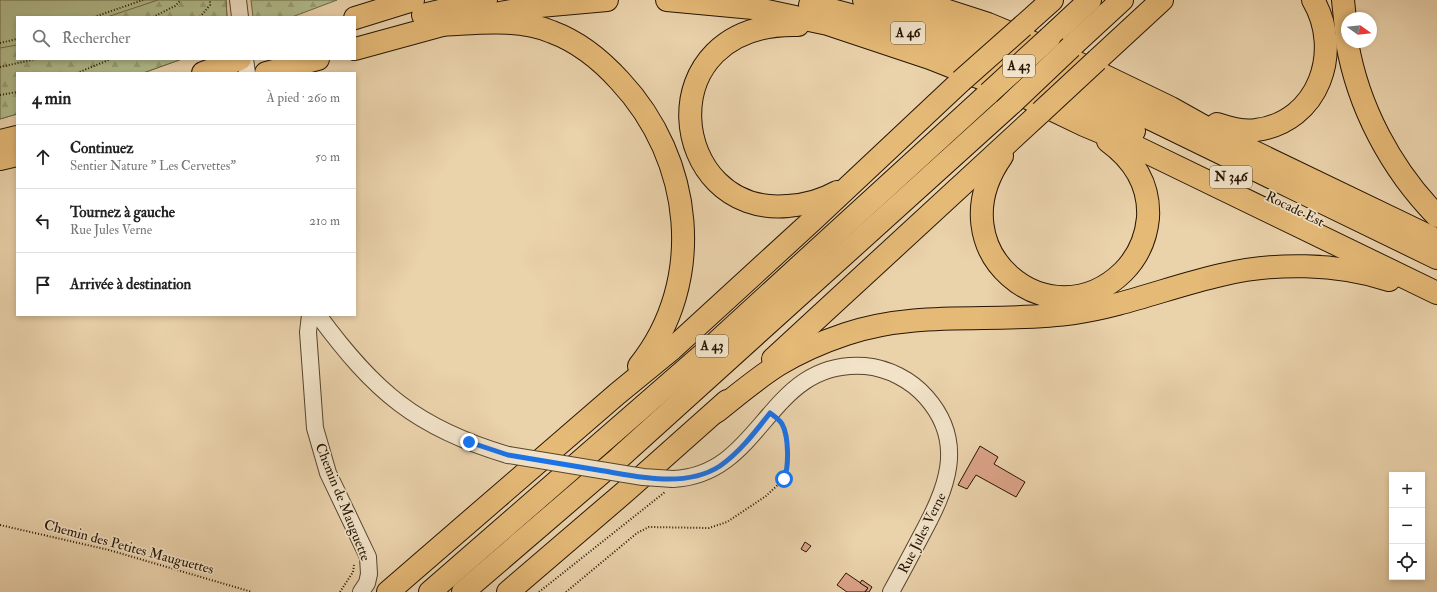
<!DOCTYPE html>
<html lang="fr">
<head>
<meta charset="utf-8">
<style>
	body { margin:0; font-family:"IM FELL Double Pica",serif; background:#f2f2f2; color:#222 }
	.controls { position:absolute; right:12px; bottom:12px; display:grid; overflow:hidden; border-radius:0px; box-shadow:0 2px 6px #0003 }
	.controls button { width:36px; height:36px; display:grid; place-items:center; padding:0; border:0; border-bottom:1px solid #e0e0e0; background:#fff; color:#222; font:20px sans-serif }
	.compass { position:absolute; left:1341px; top:12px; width:36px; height:36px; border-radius:50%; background:#fff; box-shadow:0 2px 6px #0003; rotate:105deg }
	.stop { position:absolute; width:12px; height:12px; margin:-9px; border:3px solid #1a73e8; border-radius:50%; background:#fff }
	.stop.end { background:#1a73e8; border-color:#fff; box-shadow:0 1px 4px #0008 }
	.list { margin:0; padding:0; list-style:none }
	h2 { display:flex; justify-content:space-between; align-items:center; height:52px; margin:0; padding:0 16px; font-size:17px }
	h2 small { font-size:13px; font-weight:400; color:#767676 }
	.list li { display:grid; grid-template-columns:26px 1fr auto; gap:12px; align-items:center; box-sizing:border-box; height:64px; padding:0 16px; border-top:1px solid #e0e0e0 }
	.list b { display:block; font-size:15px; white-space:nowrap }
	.list p { margin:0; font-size:13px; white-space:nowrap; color:#767676 }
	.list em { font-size:13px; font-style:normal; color:#767676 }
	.icon { flex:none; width:22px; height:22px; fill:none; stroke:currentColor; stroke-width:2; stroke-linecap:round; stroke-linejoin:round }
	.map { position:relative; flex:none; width:1437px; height:592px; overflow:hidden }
	.search { position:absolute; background:#fff; box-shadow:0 2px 6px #0003; left:16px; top:16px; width:340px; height:44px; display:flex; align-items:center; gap:10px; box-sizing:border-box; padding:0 14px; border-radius:0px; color:#767676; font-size:15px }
	.panel { position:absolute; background:#fff; box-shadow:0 2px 6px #0003; left:16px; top:72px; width:340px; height:244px; border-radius:0px }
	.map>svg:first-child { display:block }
	.green { fill:#b1bd8d; stroke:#6c6848 }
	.forest { fill:url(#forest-firs); stroke:#6c6848 }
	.building { fill:#dca389; stroke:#261402 }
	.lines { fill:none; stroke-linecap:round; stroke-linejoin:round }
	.minor-casing { stroke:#57442c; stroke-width:18 }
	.highway-casing { stroke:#261402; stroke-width:24 }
	.path { stroke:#261402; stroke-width:2; stroke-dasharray:1 2; stroke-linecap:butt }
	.minor { stroke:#f1e2c8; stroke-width:16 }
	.highway { stroke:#e5b976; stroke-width:22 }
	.minor-bridge-casing { stroke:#57442c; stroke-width:18; stroke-linecap:butt }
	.highway-bridge-casing { stroke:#261402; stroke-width:24; stroke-linecap:butt }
	.minor-bridge { stroke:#f1e2c8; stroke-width:16 }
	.highway-bridge { stroke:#e5b976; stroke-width:22 }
	.route { stroke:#1a73e8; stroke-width:5 }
	.labels { text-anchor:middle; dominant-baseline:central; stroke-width:3.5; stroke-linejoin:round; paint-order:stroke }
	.shield { fill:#f1e2c8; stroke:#63523d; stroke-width:1 }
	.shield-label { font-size:13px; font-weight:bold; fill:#261402 }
	.street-label { font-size:14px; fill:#261402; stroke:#f1e2c8 }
</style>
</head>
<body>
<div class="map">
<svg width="1437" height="592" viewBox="0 0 1437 592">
	<defs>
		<pattern id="forest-firs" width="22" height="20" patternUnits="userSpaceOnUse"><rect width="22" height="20" fill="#b1bd8d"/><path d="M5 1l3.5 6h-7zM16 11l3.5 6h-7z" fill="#98a278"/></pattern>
	</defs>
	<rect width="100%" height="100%" fill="#ead2ab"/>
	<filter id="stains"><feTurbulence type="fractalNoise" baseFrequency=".005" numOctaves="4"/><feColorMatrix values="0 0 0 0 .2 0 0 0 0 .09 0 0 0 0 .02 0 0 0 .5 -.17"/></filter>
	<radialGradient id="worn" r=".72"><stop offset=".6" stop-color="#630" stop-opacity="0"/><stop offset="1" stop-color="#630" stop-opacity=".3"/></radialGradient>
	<polygon class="green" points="0,0 226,0 227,17 17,17 17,59 182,59 143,73 17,73 17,114 0,119"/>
	<g class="forest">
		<polygon points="158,0 226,0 227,17 107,17"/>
		<polygon points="251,0 337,0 292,17 253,17"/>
		<polygon points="17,45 17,59 182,59 143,73 17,73 17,114 0,119 0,48"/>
	</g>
	<g class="building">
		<polygon points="980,446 998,457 994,464 1025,482 1016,497 976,475 967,489 958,485"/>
		<polygon points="805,542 811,546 806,552 801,549"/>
		<polygon points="846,573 868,588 865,592 847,592 837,585"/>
		<polygon points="862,580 872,587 869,592 865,592 868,588 860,583"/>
	</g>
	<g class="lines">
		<defs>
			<g id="minor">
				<polyline points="238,0 240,17"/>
				<polyline points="245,59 247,73"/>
				<polyline points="310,315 308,332 315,428 328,473 368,557 369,574 367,583 361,592"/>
				<path d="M 318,315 C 374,391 416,428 508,455"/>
				<path d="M 673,479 C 764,475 767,359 865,366 C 888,368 911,380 926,397 C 967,443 946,490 921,536 C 911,555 901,574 891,592"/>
			</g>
			<g id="highway">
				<polyline points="667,0 753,8 828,24 930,58 1011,90 1084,125 1134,146 1437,293"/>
				<path d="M 864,0 C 965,27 1060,74 1153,120 C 1248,166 1342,212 1437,258"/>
				<polyline points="914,0 988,24 1055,52 1171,108 1221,136 1437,240"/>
				<polyline points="1343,0 1347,39"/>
				<path d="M 810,5 C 924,30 1029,80 1134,131"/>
				<polyline points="494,14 540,6 607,0"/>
				<polyline points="423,15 486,0"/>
				<polyline points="355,18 413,0"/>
				<path d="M 436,25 C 474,24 516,17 552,32 C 579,42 601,60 620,81 C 693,159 707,281 639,366"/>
				<path d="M 798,25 C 645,21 667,217 788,206 C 805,205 821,201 837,192"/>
				<polyline points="1023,26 1052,0"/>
				<polyline points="1049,38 1090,0"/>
				<path d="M 1347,42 C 1358,107 1391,169 1437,216"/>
				<polyline points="1071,47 1122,0"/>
				<polyline points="355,49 450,23"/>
				<polyline points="1097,60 1162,0"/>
				<polyline points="203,73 240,59"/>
				<polyline points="266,73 318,59"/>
				<path d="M 1217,124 C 1230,128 1243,132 1256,130 C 1319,122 1343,51 1313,0"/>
				<polyline points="0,141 17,137"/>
				<path d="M 1002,156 C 935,251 1050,343 1123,272 C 1138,257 1146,239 1148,218 C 1150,185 1134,160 1108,141"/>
				<polyline points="0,159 17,155"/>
				<polyline points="773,359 1041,112"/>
				<path d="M 716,412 C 736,396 756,379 778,365 C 799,352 822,342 846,334 C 920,309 998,324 1074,313 C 1124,306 1172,286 1221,275 C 1275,262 1337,263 1389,280"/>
				<polyline points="388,592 617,394 672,349 815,218 961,81"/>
				<polyline points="430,592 709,349 989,93"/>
				<polyline points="463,592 619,458 1013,102"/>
				<polyline points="508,592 627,490 727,401"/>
			</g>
		</defs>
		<use href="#minor" class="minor-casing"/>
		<use href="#highway" class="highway-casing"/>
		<g class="path">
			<polyline points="94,17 143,0"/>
			<polyline points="153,17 175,6 181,0"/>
			<polyline points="200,17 210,5 210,0"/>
			<polyline points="0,43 17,39"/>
			<polyline points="0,67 36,59"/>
			<polyline points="77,73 111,59"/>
			<polyline points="0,95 17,92"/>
			<polyline points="0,525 109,550 252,592"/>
			<polyline points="340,592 353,572 354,565"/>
			<polyline points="539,592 665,492"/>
			<polyline points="566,592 637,533 649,527 709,528 727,522 766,496 784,479 787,470 786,441 781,422"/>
		</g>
		<use href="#minor" class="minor"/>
		<use href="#highway" class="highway"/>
		<defs>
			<polyline id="minor-bridge" points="508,455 643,477 673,479"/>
			<g id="highway-bridge">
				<polyline points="961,81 1023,26"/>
				<polyline points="989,93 1049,38"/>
				<polyline points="1013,102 1071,47"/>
				<polyline points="1041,112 1097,60"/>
			</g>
		</defs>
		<use href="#minor-bridge" class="minor-bridge-casing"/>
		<use href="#highway-bridge" class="highway-bridge-casing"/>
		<use href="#minor-bridge" class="minor-bridge"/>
		<use href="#highway-bridge" class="highway-bridge"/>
	</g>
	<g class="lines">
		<path class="route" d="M 469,442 L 508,455 L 526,458 C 550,462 574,466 598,470 C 636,476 684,489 720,466 C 740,452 755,432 770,413 C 774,416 780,420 782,424 C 789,436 789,467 784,479"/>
	</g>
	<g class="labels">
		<g class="shield">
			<rect x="891" y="22" width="34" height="22" rx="3"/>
			<rect x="1003" y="55" width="32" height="22" rx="3"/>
			<rect x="1210" y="166" width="42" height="22" rx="3"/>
			<rect x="696" y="335" width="32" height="22" rx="3"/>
		</g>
		<g class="shield-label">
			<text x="908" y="33">A 46</text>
			<text x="1019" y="66">A 43</text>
			<text x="1231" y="177">N 346</text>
			<text x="712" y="346">A 43</text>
		</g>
		<g class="street-label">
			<text transform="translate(1295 209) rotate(26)">Rocade Est</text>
			<text transform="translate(343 502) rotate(68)">Chemin de Mauguette</text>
			<text transform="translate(922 533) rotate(-63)">Rue Jules Verne</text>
			<text transform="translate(129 547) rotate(15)">Chemin des Petites Mauguettes</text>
		</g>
	</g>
	<rect width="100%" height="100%" filter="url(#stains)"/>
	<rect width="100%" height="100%" fill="url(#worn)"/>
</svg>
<div class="controls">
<button>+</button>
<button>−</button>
<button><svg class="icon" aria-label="locate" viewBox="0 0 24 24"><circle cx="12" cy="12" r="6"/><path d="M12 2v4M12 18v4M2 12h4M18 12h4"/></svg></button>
</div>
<svg class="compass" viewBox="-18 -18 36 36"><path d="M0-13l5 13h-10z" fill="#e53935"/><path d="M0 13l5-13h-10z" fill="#767676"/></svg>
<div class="stop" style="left:784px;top:479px"></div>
<div class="stop end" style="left:469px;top:442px"></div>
<div class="search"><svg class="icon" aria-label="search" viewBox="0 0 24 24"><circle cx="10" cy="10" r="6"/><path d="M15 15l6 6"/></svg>Rechercher</div>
<section class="panel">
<h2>4 min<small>À pied · 260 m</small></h2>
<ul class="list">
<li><svg class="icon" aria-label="ahead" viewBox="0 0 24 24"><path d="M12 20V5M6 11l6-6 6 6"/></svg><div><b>Continuez</b><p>Sentier Nature &quot; Les Cervettes&quot;</p></div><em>50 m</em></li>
<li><svg class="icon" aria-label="left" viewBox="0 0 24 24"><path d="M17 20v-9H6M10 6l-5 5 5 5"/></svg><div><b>Tournez à gauche</b><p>Rue Jules Verne</p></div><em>210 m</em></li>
<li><svg class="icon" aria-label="arrive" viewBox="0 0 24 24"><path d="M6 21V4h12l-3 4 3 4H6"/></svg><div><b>Arrivée à destination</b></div></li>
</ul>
</section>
</div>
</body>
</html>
